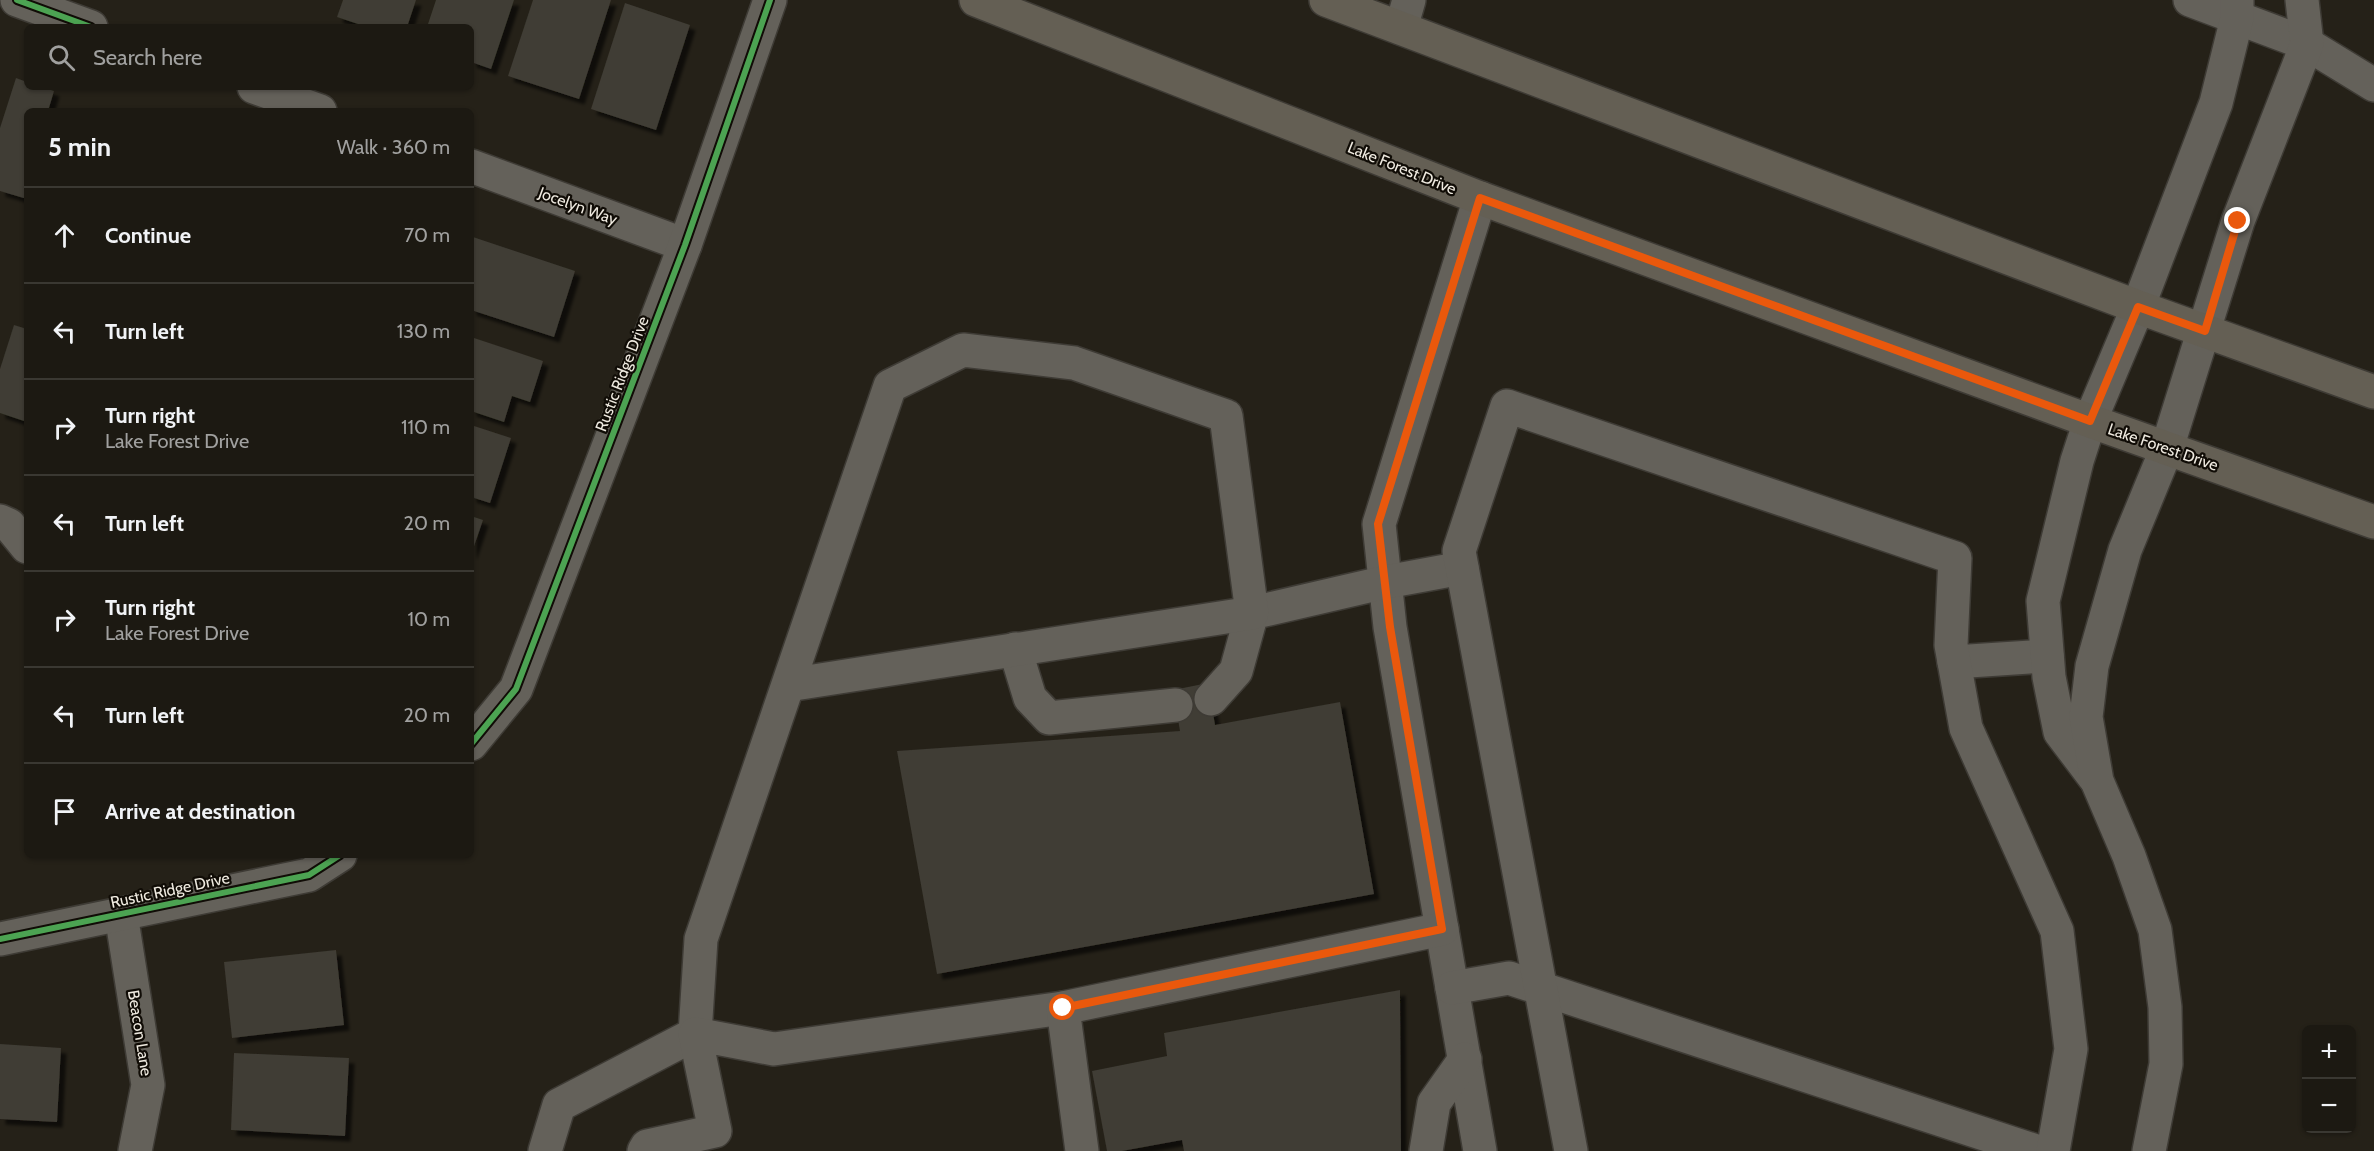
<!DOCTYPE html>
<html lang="en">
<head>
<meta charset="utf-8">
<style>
	body { margin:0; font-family:Cabin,sans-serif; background:#25221b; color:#f1f3f6 }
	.controls { position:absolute; right:18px; bottom:18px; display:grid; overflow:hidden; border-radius:9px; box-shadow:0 2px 4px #0004 }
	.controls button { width:54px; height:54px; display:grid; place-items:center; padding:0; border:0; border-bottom:2px solid #3a3832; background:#1c1912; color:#f1f3f6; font:30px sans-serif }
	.stop { position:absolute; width:18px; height:18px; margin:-14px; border:4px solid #ea580c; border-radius:50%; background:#fff }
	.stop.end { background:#ea580c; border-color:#fff; box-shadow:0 2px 6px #0008 }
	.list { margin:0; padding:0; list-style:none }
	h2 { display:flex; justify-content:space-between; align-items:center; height:78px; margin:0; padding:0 24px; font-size:26px }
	h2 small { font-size:20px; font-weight:400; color:#a0a09f }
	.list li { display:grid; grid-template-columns:39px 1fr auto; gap:18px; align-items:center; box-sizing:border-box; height:96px; padding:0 24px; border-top:2px solid #3a3832 }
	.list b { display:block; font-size:22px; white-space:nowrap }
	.list p { margin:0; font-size:20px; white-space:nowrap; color:#a0a09f }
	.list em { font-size:20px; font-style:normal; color:#a0a09f }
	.icon { flex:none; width:33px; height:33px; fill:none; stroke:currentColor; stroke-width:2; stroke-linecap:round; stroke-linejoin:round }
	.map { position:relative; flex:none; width:2374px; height:1151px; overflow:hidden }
	.search { position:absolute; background:#1c1912; box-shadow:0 2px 4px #0004; left:24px; top:24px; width:450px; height:66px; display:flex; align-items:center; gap:15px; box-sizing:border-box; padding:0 21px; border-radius:9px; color:#a0a09f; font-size:22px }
	.panel { position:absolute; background:#1c1912; box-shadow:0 2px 4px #0004; left:24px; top:108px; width:450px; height:750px; border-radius:9px }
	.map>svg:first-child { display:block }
	.building { fill:#3f3c34; filter:url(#shadow) }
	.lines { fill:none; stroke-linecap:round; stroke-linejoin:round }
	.minor-casing { stroke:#3e3b35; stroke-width:36 }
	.major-casing { stroke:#3e3b35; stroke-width:36 }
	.minor { stroke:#64615a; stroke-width:33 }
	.major { stroke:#645f54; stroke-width:33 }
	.cycleway-casing { stroke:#100c06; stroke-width:10 }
	.cycleway { stroke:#4ca352; stroke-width:6 }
	.route { stroke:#ea580c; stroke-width:8 }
	.labels { text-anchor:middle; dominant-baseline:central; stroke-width:4.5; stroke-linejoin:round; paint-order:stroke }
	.street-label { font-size:16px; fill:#efeae0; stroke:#100c06 }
</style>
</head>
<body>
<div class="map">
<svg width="2374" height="1151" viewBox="0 0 2374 1151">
	<defs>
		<filter id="shadow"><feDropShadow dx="5.5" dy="5.5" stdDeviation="1.5" flood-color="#0009"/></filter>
	</defs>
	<rect width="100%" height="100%" fill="#252118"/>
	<g class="building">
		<polygon points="343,0 416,0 407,27 367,27 337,17"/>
		<polygon points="436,0 514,0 491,69 471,62 471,27 427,27"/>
		<polygon points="533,0 611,0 579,99 508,76"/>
		<polygon points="625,3 690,25 656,130 591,109"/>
		<polygon points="16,78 27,82 27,87 42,87 54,91 48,111 27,111 27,199 0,191 0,128"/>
		<polygon points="473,237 575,271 554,337 471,310"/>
		<polygon points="14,325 27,329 27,422 0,413 0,369"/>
		<polygon points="471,337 543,361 530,402 512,396 504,422 471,411"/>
		<polygon points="471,425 511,438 490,503 471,497"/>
		<polygon points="471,516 483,520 471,555"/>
		<polygon points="1208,683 1215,725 1340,702 1374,894 937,974 897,751 1180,731 1173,690"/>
		<polygon points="336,950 344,1025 232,1038 224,962"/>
		<polygon points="1400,990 1401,1151 1184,1151 1182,1140 1122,1151 1107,1151 1092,1071 1167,1056 1164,1033"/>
		<polygon points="0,1044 61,1048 57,1122 0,1119"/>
		<polygon points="234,1053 349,1058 345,1136 231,1130"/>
	</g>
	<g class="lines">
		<defs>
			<g id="minor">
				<polyline points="17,0 91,27"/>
				<polyline points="2190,0 2307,44 2374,85"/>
				<polyline points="1401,28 1409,0"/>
				<polyline points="254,87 320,111"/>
				<polyline points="471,166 685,245"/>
				<polyline points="1480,198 1379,524 1390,627 1480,1151"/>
				<polyline points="0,521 9,525 27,547"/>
				<polyline points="1015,649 1030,698 1049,718 1176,705"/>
				<polyline points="1954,662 2047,656"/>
				<polyline points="1211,699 1236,671 1252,613 1386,582 1462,568"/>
				<polyline points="471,744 516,689 685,245 770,0"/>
				<polyline points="2094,777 2060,732 2049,677 2043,601 2077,461 2090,421 2138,307 2216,103 2237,18 2237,0"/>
				<polyline points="121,914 148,1085 135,1151"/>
				<polyline points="0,939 309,875 340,855"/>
				<polyline points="1452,988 1509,978 2036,1151"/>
				<polyline points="545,1151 559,1105 695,1034 701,939 890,386 963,350 1074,363 1226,416 1252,613 788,685"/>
				<polyline points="644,1151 647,1146 715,1131 695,1034 774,1049 1063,1008"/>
				<polyline points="1082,1151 1063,1008 1442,929"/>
				<polyline points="1426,1151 1434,1103 1465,1059"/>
				<polyline points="1571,1151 1459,551 1507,406 1955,558 1951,645 1966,728 2057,931 2071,1049 2053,1151"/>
				<polyline points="2149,1151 2166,1064 2165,1007 2155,930 2129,856 2097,781 2086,717 2092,666 2125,550 2167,448 2238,221 2307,44 2302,0"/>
			</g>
			<g id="major">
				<polyline points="976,0 1480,198 2090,421 2374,522"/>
				<polyline points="1326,0 2138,307 2374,392"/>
			</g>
		</defs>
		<use href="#minor" class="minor-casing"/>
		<use href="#major" class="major-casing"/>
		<use href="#minor" class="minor"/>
		<use href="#major" class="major"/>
		<defs>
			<g id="cycleway">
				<polyline points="17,0 91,27"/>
				<polyline points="471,744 516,689 685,245 770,0"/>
				<polyline points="0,939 309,875 340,855"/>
			</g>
		</defs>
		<use href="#cycleway" class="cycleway-casing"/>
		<use href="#cycleway" class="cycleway"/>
	</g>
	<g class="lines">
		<polyline class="route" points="1063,1008 1442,929 1390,627 1378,524 1480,198 2090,421 2138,307 2205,331 2238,221"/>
	</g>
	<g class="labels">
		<g class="street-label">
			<text transform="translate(1402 168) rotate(22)">Lake Forest Drive</text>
			<text transform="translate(578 206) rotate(20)">Jocelyn Way</text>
			<text transform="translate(622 374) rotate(-69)">Rustic Ridge Drive</text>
			<text transform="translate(2163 447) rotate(19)">Lake Forest Drive</text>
			<text transform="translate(170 890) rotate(-12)">Rustic Ridge Drive</text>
			<text transform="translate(140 1033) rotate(81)">Beacon Lane</text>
		</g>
	</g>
</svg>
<div class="controls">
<button>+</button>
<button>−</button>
</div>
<div class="stop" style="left:1063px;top:1008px"></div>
<div class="stop end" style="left:2238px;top:221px"></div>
<div class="search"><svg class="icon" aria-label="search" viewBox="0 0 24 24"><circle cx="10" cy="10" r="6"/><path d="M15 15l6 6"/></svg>Search here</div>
<section class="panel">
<h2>5 min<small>Walk · 360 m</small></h2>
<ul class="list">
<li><svg class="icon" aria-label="ahead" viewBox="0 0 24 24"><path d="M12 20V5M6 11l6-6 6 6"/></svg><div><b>Continue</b></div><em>70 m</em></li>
<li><svg class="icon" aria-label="left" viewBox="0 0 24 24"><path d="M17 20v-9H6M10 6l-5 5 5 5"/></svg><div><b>Turn left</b></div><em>130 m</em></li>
<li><svg class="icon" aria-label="right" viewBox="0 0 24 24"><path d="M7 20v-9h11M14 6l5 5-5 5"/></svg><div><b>Turn right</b><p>Lake Forest Drive</p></div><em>110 m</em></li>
<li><svg class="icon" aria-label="left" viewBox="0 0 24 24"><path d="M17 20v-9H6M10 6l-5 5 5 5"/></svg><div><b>Turn left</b></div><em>20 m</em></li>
<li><svg class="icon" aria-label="right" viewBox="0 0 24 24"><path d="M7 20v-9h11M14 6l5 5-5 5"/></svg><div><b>Turn right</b><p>Lake Forest Drive</p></div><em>10 m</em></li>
<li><svg class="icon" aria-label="left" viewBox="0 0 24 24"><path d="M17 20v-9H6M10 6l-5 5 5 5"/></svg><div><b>Turn left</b></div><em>20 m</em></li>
<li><svg class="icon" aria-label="arrive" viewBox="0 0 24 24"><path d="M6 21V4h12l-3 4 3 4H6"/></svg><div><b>Arrive at destination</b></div></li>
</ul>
</section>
</div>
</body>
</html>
